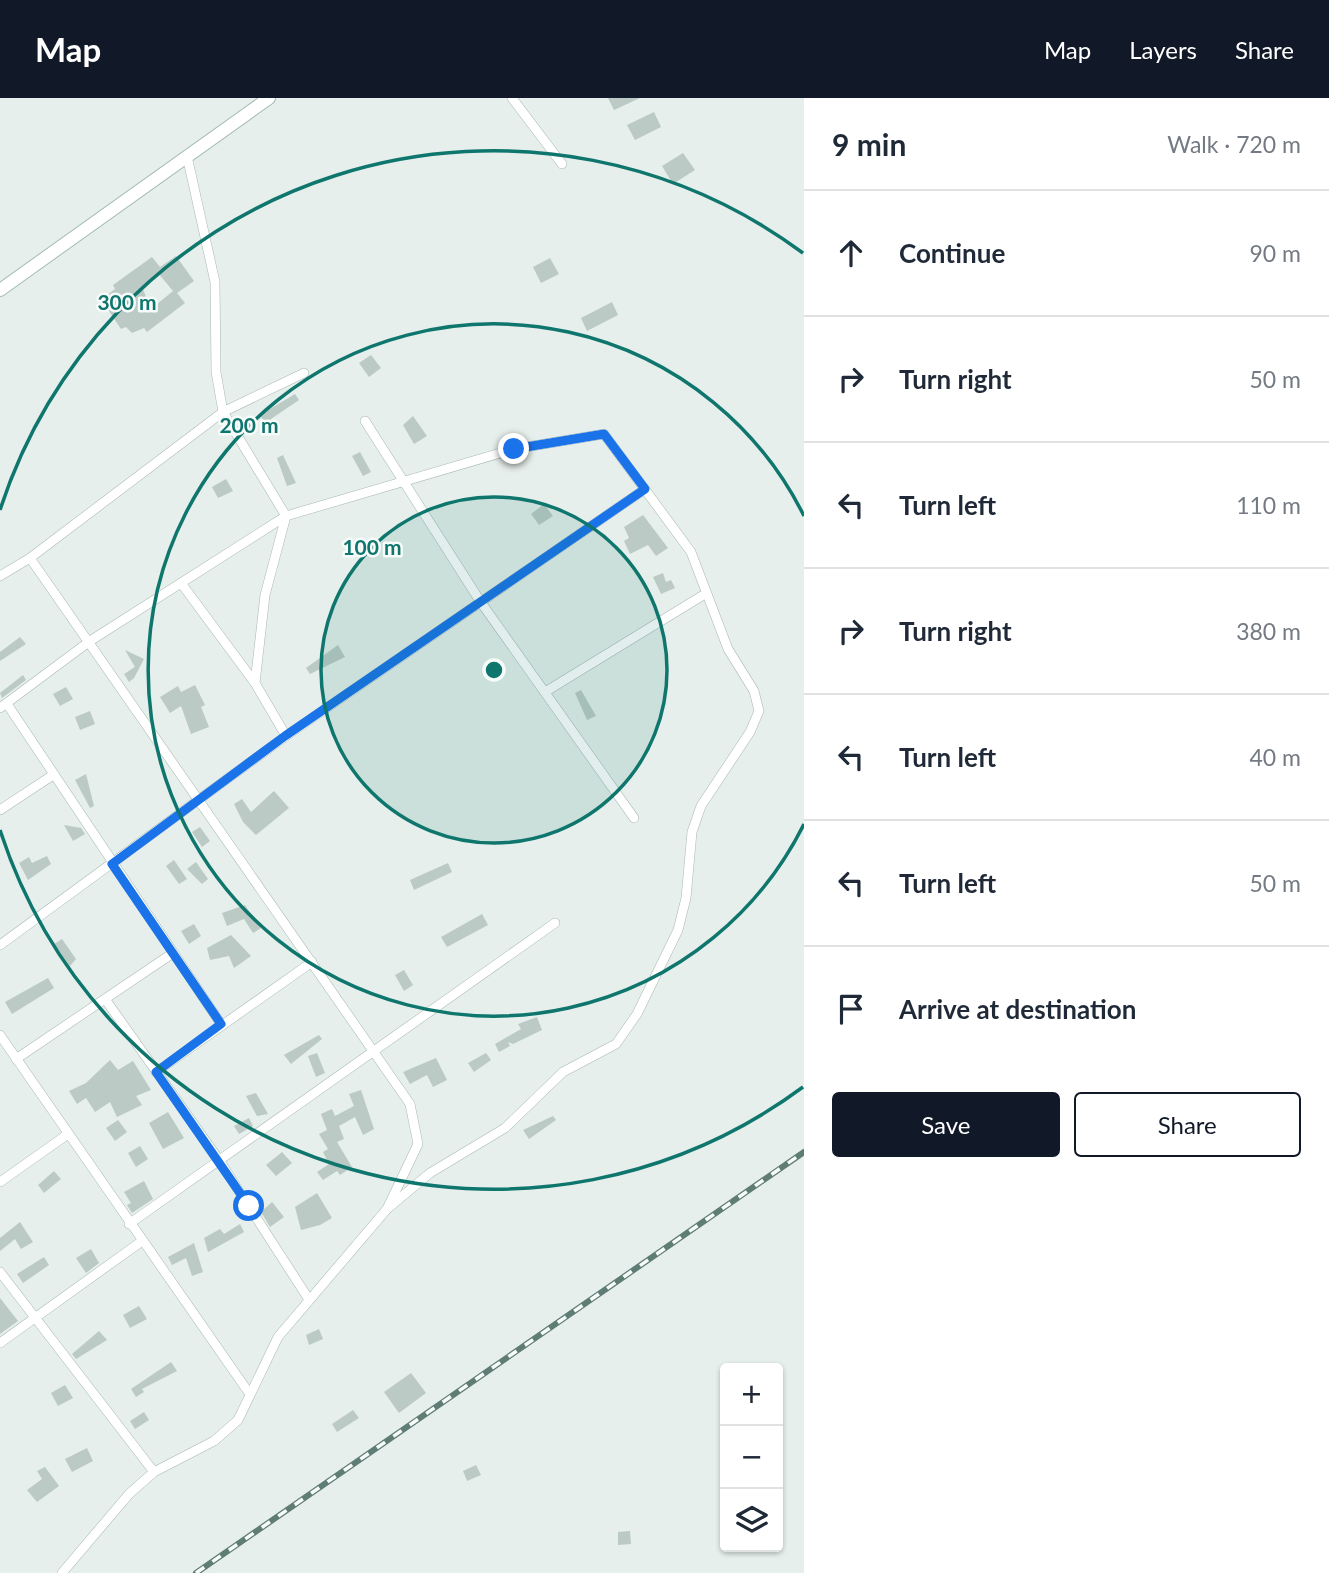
<!DOCTYPE html>
<html lang="en">
<head>
<meta charset="utf-8">
<style>
	body { margin:0; font-family:Lato,sans-serif; background:#f2f2f3; color:#1f2937 }
	.controls { position:absolute; right:21px; bottom:21px; display:grid; overflow:hidden; border-radius:7px; box-shadow:0 2px 5px #0004 }
	.controls button { width:63px; height:63px; display:grid; place-items:center; padding:0; border:0; border-bottom:2px solid #e0e1e3; background:#fff; color:#1f2937; font:35px sans-serif }
	.stop { position:absolute; width:21px; height:21px; margin:-16px; border:5px solid #1a73e8; border-radius:50%; background:#fff }
	.stop.end { background:#1a73e8; border-color:#fff; box-shadow:0 2px 7px #0008 }
	.list { margin:0; padding:0; list-style:none }
	h2 { display:flex; justify-content:space-between; align-items:center; height:91px; margin:0; padding:0 28px; font-size:30px }
	h2 small { font-size:23px; font-weight:400; color:#747a83 }
	.list li { display:grid; grid-template-columns:46px 1fr auto; gap:21px; align-items:center; box-sizing:border-box; height:126px; padding:0 28px; border-top:2px solid #e0e1e3 }
	.list b { display:block; font-size:26px; white-space:nowrap }
	.list em { font-size:23px; font-style:normal; color:#747a83 }
	.actions { display:flex; gap:14px; padding:21px 28px }
	.actions a { flex:1; padding:16px 0; border:2px solid #111827; border-radius:7px; text-align:center; font-size:24px; color:#111827 }
	.actions .main { background:#111827; color:#fff }
	.icon { flex:none; width:38px; height:38px; fill:none; stroke:currentColor; stroke-width:2; stroke-linecap:round; stroke-linejoin:round }
	.map { position:relative; flex:none; width:804px; height:1475px; overflow:hidden }
	header { display:flex; align-items:center; gap:42px; box-sizing:border-box; height:98px; padding:0 35px; background:#111827; color:#fff }
	header strong { font-size:33px }
	nav { display:flex; gap:38px; margin-inline-start:auto; font-size:24px }
	main { display:flex }
	aside { flex:1; background:#fff }
	.map>svg:first-child { display:block }
	.building { fill:#bbcac4; fill-rule:evenodd }
	.lines { fill:none; stroke-linecap:round; stroke-linejoin:round }
	.street-casing { stroke:#a8b8b2; stroke-width:10 }
	.secondary-casing { stroke:#a4bbb3; stroke-width:14 }
	.street { stroke:#fff; stroke-width:9 }
	.secondary { stroke:#fff; stroke-width:12 }
	.rail-casing { stroke:#5f7d75; stroke-width:6 }
	.rail { stroke:#f7fbf9; stroke-width:3.5; stroke-dasharray:10; stroke-linecap:butt }
	.route { stroke:#1a73e8; stroke-width:9 }
	.ring { fill:none; stroke:#0f766e; stroke-width:3.5 }
	.centre { fill:#0f766e; stroke:#f7fbf9; stroke-width:3.5 }
	.ring-label { font-size:21px; text-anchor:middle; font-weight:bold; fill:#0f766e; stroke:#f7fbf9; stroke-width:5; stroke-linejoin:round; paint-order:stroke }
</style>
</head>
<body>
<header>
<strong>Map</strong>
<nav><a>Map</a><a>Layers</a><a>Share</a></nav>
</header>
<main>
<div class="map">
<svg width="804" height="1475" viewBox="0 0 804 1475">
	<rect width="100%" height="100%" fill="#e6efeb"/>
	<g class="building">
		<polygon points="608,0 640,0 614,12"/>
		<polygon points="654,14 661,29 635,42 627,27"/>
		<polygon points="683,55 695,72 673,86 662,68"/>
		<path d="M 176,158 L 194,183 L 177,195 L 185,205 L 147,234 L 144,230 L 132,235 L 126,229 L 121,231 L 107,210 L 110,208 L 106,198 L 115,191 L 113,187 L 152,159 L 160,169 ZM 158,175 L 173,193 L 151,211 L 142,189 Z"/>
		<polygon points="550,160 559,176 541,185 533,169"/>
		<polygon points="612,204 618,217 587,233 581,220"/>
		<polygon points="371,257 381,270 369,279 359,265"/>
		<polygon points="295,296 299,302 265,325 260,317"/>
		<polygon points="413,318 427,338 414,346 403,327"/>
		<polygon points="360,354 371,374 363,378 352,358"/>
		<polygon points="283,357 296,385 287,388 277,360"/>
		<polygon points="226,381 233,393 218,400 212,389"/>
		<polygon points="544,406 553,418 539,427 531,416"/>
		<polygon points="643,417 668,450 656,458 648,447 630,456 624,443 629,440 624,429"/>
		<polygon points="663,475 666,484 671,482 675,490 661,496 653,479"/>
		<polygon points="20,539 26,546 0,563 0,554"/>
		<polygon points="338,547 345,559 310,576 306,570"/>
		<polygon points="125,552 144,561 134,580 129,584 124,576 135,569"/>
		<polygon points="23,577 26,582 2,600 0,595"/>
		<polygon points="195,587 205,607 201,609 209,629 191,636 181,608 170,615 160,599 178,588 181,594"/>
		<polygon points="66,589 73,601 60,608 53,596"/>
		<polygon points="581,592 596,618 587,622 575,595"/>
		<polygon points="90,613 95,626 80,632 75,619"/>
		<polygon points="86,676 94,708 90,710 75,682"/>
		<polygon points="274,693 289,710 256,737 243,724 234,706 242,701 251,714"/>
		<polygon points="64,727 81,730 85,736 73,743"/>
		<polygon points="200,729 210,743 202,749 192,734"/>
		<polygon points="47,758 51,766 28,782 19,765 29,759 32,765"/>
		<polygon points="174,762 187,781 179,786 166,768"/>
		<polygon points="196,764 208,781 202,786 187,771"/>
		<polygon points="448,765 452,774 414,792 410,782"/>
		<polygon points="245,807 261,830 253,835 244,821 227,828 222,815"/>
		<polygon points="482,816 488,827 447,849 441,839"/>
		<polygon points="194,826 201,838 189,846 181,833"/>
		<polygon points="231,837 251,858 234,870 229,858 210,862 207,850"/>
		<polygon points="62,841 76,861 70,868 54,846"/>
		<polygon points="404,872 413,887 404,893 395,877"/>
		<polygon points="48,880 54,890 12,916 5,904"/>
		<polygon points="537,919 542,932 513,946 508,944 510,948 499,954 495,946 521,931 518,926"/>
		<polygon points="319,937 322,941 291,966 284,957"/>
		<polygon points="317,955 325,975 316,979 308,958"/>
		<polygon points="486,955 491,962 474,974 468,965"/>
		<polygon points="436,960 447,982 433,989 427,977 410,986 403,974"/>
		<polygon points="110,962 118,972 133,963 151,992 136,998 142,1007 117,1019 110,1004 95,1014 86,1000 77,1006 69,993 86,985"/>
		<polygon points="361,992 374,1031 363,1037 355,1019 339,1028 344,1041 337,1044 352,1069 340,1077 337,1073 323,1082 317,1074 329,1066 323,1054 328,1051 319,1036 327,1032 321,1016 332,1011 335,1018 354,1008 349,996"/>
		<polygon points="256,995 268,1016 257,1018 246,998"/>
		<polygon points="168,1014 184,1040 163,1051 149,1025"/>
		<polygon points="553,1018 556,1022 529,1041 523,1032"/>
		<polygon points="249,1020 253,1028 239,1036 234,1028"/>
		<polygon points="118,1022 127,1034 115,1043 106,1030"/>
		<polygon points="140,1048 148,1061 136,1069 128,1055"/>
		<polygon points="282,1054 292,1065 276,1078 266,1067"/>
		<polygon points="54,1073 61,1081 44,1095 38,1087"/>
		<polygon points="144,1083 153,1101 132,1115 127,1107 131,1105 124,1094"/>
		<polygon points="317,1095 332,1120 320,1127 301,1132 295,1109"/>
		<polygon points="272,1104 284,1119 270,1129 261,1114"/>
		<polygon points="20,1124 33,1144 21,1151 15,1141 0,1153 0,1140"/>
		<polygon points="240,1126 244,1134 208,1154 204,1140 220,1131 224,1136"/>
		<polygon points="194,1145 203,1174 192,1178 186,1160 172,1167 168,1159"/>
		<polygon points="91,1151 99,1165 86,1175 76,1160"/>
		<polygon points="44,1159 49,1167 23,1185 17,1176"/>
		<polygon points="0,1200 18,1223 0,1236"/>
		<polygon points="139,1208 147,1221 130,1230 123,1217"/>
		<polygon points="319,1231 323,1241 309,1247 306,1237"/>
		<polygon points="99,1233 107,1242 76,1261 72,1256"/>
		<polygon points="171,1264 177,1273 142,1291 144,1294 136,1299 131,1291"/>
		<polygon points="411,1275 426,1295 399,1315 384,1294"/>
		<polygon points="65,1287 73,1300 58,1308 51,1295"/>
		<polygon points="353,1312 359,1320 337,1334 332,1326"/>
		<polygon points="144,1314 149,1322 135,1331 130,1323"/>
		<polygon points="87,1350 93,1363 72,1374 65,1361"/>
		<polygon points="476,1367 481,1377 467,1383 463,1373"/>
		<polygon points="45,1369 59,1388 37,1404 27,1392 42,1381 37,1373"/>
		<polygon points="630,1433 631,1446 618,1447 618,1434"/>
	</g>
	<g class="lines">
		<defs>
			<g id="street">
				<polyline points="512,0 562,66"/>
				<polyline points="187,58 215,184 216,274 223,314 286,418 265,497 255,585 286,638"/>
				<polyline points="365,323 480,503 634,720"/>
				<polyline points="30,460 410,1006 418,1046 387,1111 278,1239 238,1322 214,1343 154,1374 129,1396 62,1475"/>
				<polyline points="0,478 30,460 223,314 304,275"/>
				<polyline points="181,485 255,585"/>
				<polyline points="545,594 705,496"/>
				<polyline points="7,606 221,926"/>
				<polyline points="0,610 90,543 286,418 514,351 604,336 691,454 728,551 754,593 759,613 750,634 701,708 692,734 686,800 678,832 637,916 616,946 563,974 505,1030 430,1075 387,1111"/>
				<polyline points="0,712 53,677"/>
				<polyline points="0,847 286,638 645,391"/>
				<polyline points="105,901 219,1062 308,1200"/>
				<polyline points="0,937 249,1295"/>
				<polyline points="16,961 173,855"/>
				<polyline points="156,974 312,864"/>
				<polyline points="0,1084 68,1036"/>
				<polyline points="129,1126 555,825"/>
				<polyline points="0,1174 154,1374"/>
				<polyline points="0,1245 142,1143"/>
			</g>
			<polyline id="secondary" points="0,192 269,0"/>
		</defs>
		<use href="#street" class="street-casing"/>
		<use href="#secondary" class="secondary-casing"/>
		<use href="#street" class="street"/>
		<use href="#secondary" class="secondary"/>
		<defs>
			<polyline id="rail" points="196,1475 804,1054"/>
		</defs>
		<use href="#rail" class="rail-casing"/>
		<use href="#rail" class="rail"/>
	</g>
	<g class="lines">
		<polyline class="route" points="249,1108 156,974 221,926 112,766 285,638 645,391 604,336 514,351"/>
	</g>
	<circle cx="494" cy="572" r="173" fill="#0f766e" fill-opacity=".12"/>
	<g class="ring">
		<circle cx="494" cy="572" r="173"/>
		<path d="M804 726A346 346 0 1 1 804 418"/>
		<path d="M803 989A519 519 0 0 1 0 732M0 412A519 519 0 0 1 803 155"/>
	</g>
	<circle cx="494" cy="572" r="10" class="centre"/>
	<g class="ring-label">
		<text x="127" y="212">300 m</text>
		<text x="249" y="335">200 m</text>
		<text x="372" y="457">100 m</text>
	</g>
</svg>
<div class="controls">
<button>+</button>
<button>−</button>
<button><svg class="icon" aria-label="layers" viewBox="0 0 24 24"><path d="M12 4l9 5-9 5-9-5zM3 14l9 5 9-5"/></svg></button>
</div>
<div class="stop" style="left:249px;top:1108px"></div>
<div class="stop end" style="left:514px;top:351px"></div>
</div>
<aside>
<h2>9 min<small>Walk · 720 m</small></h2>
<ul class="list">
<li><svg class="icon" aria-label="ahead" viewBox="0 0 24 24"><path d="M12 20V5M6 11l6-6 6 6"/></svg><div><b>Continue</b></div><em>90 m</em></li>
<li><svg class="icon" aria-label="right" viewBox="0 0 24 24"><path d="M7 20v-9h11M14 6l5 5-5 5"/></svg><div><b>Turn right</b></div><em>50 m</em></li>
<li><svg class="icon" aria-label="left" viewBox="0 0 24 24"><path d="M17 20v-9H6M10 6l-5 5 5 5"/></svg><div><b>Turn left</b></div><em>110 m</em></li>
<li><svg class="icon" aria-label="right" viewBox="0 0 24 24"><path d="M7 20v-9h11M14 6l5 5-5 5"/></svg><div><b>Turn right</b></div><em>380 m</em></li>
<li><svg class="icon" aria-label="left" viewBox="0 0 24 24"><path d="M17 20v-9H6M10 6l-5 5 5 5"/></svg><div><b>Turn left</b></div><em>40 m</em></li>
<li><svg class="icon" aria-label="left" viewBox="0 0 24 24"><path d="M17 20v-9H6M10 6l-5 5 5 5"/></svg><div><b>Turn left</b></div><em>50 m</em></li>
<li><svg class="icon" aria-label="arrive" viewBox="0 0 24 24"><path d="M6 21V4h12l-3 4 3 4H6"/></svg><div><b>Arrive at destination</b></div></li>
</ul>
<div class="actions"><a class="main">Save</a><a>Share</a></div>
</aside>
</main>
</body>
</html>
